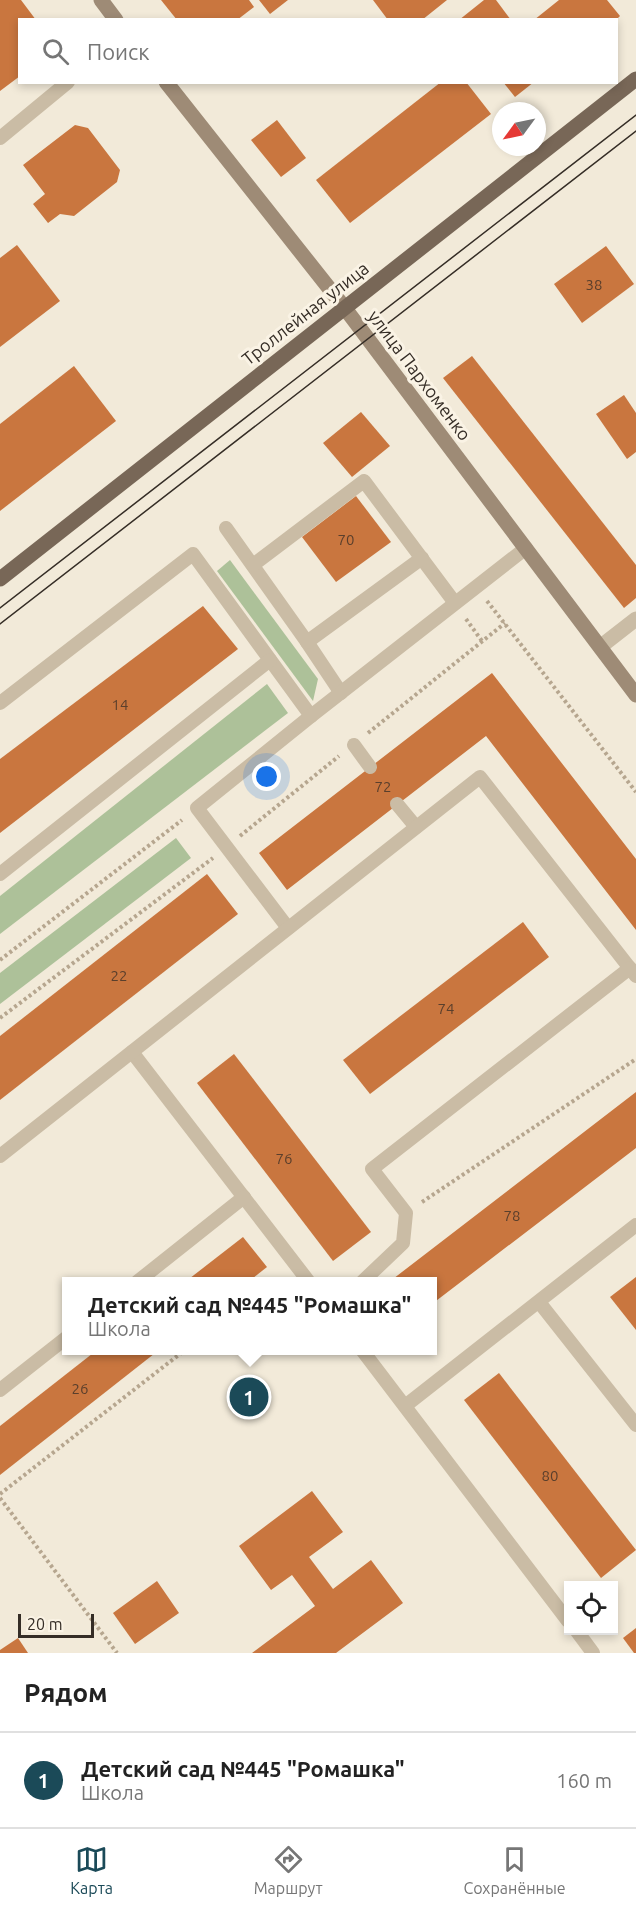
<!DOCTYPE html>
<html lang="ru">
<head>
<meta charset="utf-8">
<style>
	body { margin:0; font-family:Ubuntu,sans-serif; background:#f6f6f6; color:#222 }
	.controls { position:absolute; right:18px; bottom:18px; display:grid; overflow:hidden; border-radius:0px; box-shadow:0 3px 9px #0003 }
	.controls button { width:54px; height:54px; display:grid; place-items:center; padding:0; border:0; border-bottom:2px solid #e0e0e0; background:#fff; color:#222; font:30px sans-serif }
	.compass { position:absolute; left:492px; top:102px; width:54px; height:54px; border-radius:50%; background:#fff; box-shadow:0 3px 9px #0003; rotate:237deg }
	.scale { position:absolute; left:18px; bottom:15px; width:76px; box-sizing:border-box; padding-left:6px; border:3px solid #352d26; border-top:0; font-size:16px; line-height:21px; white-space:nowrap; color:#352d26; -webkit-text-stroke:4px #faf3e5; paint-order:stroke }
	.you { position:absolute; left:267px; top:777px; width:21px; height:21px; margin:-15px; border:4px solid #fff; border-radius:50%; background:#1a73e8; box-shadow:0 0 0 9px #1a73e833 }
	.badge { display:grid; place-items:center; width:39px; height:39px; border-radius:50%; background:#1b4a58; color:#fff; font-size:20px; font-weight:700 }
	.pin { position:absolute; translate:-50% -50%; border:3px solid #fff; box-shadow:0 2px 6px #0006 }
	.popup { position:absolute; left:62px; top:1277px; width:375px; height:78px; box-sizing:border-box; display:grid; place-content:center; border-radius:0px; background:#fff; filter:drop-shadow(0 2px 4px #0005); font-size:20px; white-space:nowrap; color:#767676 }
	.popup b { font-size:22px; color:#222 }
	.popup::after { content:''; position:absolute; left:50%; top:100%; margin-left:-12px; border:12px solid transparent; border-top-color:#fff }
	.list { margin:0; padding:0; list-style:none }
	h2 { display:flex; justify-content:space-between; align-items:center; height:78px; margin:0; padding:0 24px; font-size:26px }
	h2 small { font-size:20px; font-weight:400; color:#767676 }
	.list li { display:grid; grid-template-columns:39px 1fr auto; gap:18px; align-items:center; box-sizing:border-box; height:96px; padding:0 24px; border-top:2px solid #e0e0e0 }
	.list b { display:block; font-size:22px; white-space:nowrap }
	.list p { margin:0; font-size:20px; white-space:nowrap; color:#767676 }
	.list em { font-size:20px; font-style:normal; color:#767676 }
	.icon { flex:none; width:33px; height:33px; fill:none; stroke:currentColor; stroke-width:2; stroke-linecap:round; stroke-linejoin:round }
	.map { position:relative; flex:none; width:636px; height:1653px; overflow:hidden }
	.search { position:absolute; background:#fff; box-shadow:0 3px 9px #0003; left:18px; right:18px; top:18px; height:66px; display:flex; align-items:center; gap:15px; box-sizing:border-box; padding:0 21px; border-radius:0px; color:#767676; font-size:22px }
	.sheet { height:174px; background:#fff }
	nav { display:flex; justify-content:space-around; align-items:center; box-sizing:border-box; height:84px; border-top:2px solid #e0e0e0; background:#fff; font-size:16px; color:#767676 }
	nav a { display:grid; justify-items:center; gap:3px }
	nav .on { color:#1b4a58 }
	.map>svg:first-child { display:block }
	.green { fill:#adc199 }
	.building { fill:#c9763f }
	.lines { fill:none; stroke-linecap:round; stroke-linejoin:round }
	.path { stroke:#b6a68f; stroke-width:4; stroke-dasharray:3 3; stroke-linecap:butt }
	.lane { stroke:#cabca5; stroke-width:14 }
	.street { stroke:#cabca5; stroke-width:15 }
	.secondary { stroke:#9e8b76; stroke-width:15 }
	.primary { stroke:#786757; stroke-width:15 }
	.tram { stroke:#352d26; stroke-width:1.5 }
	.labels { text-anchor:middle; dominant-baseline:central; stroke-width:6; stroke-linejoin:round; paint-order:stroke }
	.number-label { font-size:15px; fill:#5a3f2c }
	.street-label { font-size:18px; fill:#352d26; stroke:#faf3e5 }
</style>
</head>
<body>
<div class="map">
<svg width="636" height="1653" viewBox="0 0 636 1653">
	<rect width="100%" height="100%" fill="#f2ead9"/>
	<g class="green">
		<polygon points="230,560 318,679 313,701 217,571"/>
		<polygon points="267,684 288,713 0,934 0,896"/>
		<polygon points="176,838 191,858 0,1004 0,973"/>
	</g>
	<g class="building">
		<polygon points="0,0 21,0 36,20 20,20 20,76 0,91"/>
		<polygon points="161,0 249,0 254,7 237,20 177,20"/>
		<polygon points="259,0 288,0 270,14"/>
		<polygon points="373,0 447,0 422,20 388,20"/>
		<polygon points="484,0 496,0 511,20 459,20"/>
		<polygon points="559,0 607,0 620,16 616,20 534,20"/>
		<polygon points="441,82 466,82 491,114 350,223 316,180"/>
		<polygon points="503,82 534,82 515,97"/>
		<polygon points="277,120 306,158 281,177 251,140"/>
		<polygon points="75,125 88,128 120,170 117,182 74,216 60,214 48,223 33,204 45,194 23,165"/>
		<polygon points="17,245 60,301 0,347 0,258"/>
		<polygon points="606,246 634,284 582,323 554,284"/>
		<polygon points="472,356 636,565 636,598 624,608 443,378"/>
		<polygon points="74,366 116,421 0,511 0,424"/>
		<polygon points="624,395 636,413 636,452 627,459 596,414"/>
		<polygon points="361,412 390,446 352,477 323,443"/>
		<polygon points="356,496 391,542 336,582 302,537"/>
		<polygon points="203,606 238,649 0,833 0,759"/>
		<polygon points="492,673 636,859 636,930 486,736 287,890 259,853"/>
		<polygon points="207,874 238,914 0,1100 0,1036"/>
		<polygon points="523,922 549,957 370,1094 343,1060"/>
		<polygon points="234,1054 371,1232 333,1261 197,1083"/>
		<polygon points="636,1092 636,1148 432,1304 432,1282 389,1282"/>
		<polygon points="243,1237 267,1267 248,1282 185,1282"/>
		<polygon points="636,1277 636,1330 610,1297"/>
		<polygon points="97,1350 159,1350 0,1475 0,1426"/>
		<polygon points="499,1373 636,1550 601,1578 464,1400"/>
		<polygon points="312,1491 343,1532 309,1557 333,1589 371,1560 403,1603 336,1653 252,1653 315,1606 292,1575 271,1590 239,1546"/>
		<polygon points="157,1581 179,1613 135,1644 113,1613"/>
		<polygon points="636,1628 636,1653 634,1653 623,1638"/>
		<polygon points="18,1638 28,1653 0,1653 0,1650"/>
	</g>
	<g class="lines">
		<g class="path">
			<polyline points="487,601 636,792"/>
			<polyline points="466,619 482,641"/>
			<polyline points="368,733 505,623"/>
			<polyline points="240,836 339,756"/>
			<polyline points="0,960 182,820"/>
			<polyline points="0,1018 213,858"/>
			<polyline points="422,1202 636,1059"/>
			<polyline points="0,1494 185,1350"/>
			<polyline points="0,1498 117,1653"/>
		</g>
		<g class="lane">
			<polyline points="0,138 68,82"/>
			<polyline points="226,528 307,642 341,693"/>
			<polyline points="253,565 364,481 455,603"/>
			<polyline points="307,642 422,558"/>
			<polyline points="0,703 193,554 311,716"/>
			<polyline points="354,745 370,767"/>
			<polyline points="397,804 416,827"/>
			<polyline points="0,874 270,660"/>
			<polyline points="288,928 197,808 311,716 526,548"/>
			<polyline points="132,1052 309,1282"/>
			<polyline points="0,1156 480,777 636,976"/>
			<polyline points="137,1282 244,1197"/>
			<polyline points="362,1282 403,1243 406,1213 372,1169 630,968"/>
			<polyline points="539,1302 636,1425"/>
			<polyline points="362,1350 568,1621"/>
			<polyline points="0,1390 66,1338"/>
			<polyline points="405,1406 636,1225"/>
			<polyline points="576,1630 593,1653"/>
		</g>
		<polyline class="street" points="600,647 636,619"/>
		<g class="secondary">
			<polyline points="101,0 116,20"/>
			<polyline points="166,82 344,307 636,695"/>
		</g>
		<polyline class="primary" points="0,579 636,79"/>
		<g class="tram">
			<polyline points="0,608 636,115"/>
			<polyline points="0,624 636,131"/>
		</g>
	</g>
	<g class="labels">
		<g class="number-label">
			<text x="594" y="284">38</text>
			<text x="346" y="539">70</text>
			<text x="120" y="704">14</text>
			<text x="383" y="786">72</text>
			<text x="119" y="975">22</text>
			<text x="446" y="1008">74</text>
			<text x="284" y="1158">76</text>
			<text x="512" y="1215">78</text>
			<text x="80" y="1388">26</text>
			<text x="550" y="1475">80</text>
		</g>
		<g class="street-label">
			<text transform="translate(305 313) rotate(-38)">Троллейная улица</text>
			<text transform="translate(420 375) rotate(53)">улица Пархоменко</text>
		</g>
	</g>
</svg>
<div class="controls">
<button><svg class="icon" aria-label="locate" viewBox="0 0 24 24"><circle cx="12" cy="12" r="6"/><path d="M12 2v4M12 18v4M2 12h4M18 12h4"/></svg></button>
</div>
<svg class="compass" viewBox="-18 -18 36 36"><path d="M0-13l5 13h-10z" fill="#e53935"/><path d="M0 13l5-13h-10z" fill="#767676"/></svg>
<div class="scale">20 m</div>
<div class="you"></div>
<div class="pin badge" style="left:249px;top:1397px">1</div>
<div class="popup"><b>Детский сад №445 &quot;Ромашка&quot;</b>Школа</div>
<div class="search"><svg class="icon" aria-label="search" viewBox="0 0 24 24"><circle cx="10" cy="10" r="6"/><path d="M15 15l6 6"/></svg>Поиск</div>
</div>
<section class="sheet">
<h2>Рядом<small></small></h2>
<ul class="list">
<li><span class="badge">1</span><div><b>Детский сад №445 &quot;Ромашка&quot;</b><p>Школа</p></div><em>160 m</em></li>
</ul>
</section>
<nav>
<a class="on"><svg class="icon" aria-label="map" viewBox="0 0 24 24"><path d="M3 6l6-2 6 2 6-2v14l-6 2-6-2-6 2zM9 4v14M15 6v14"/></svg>Карта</a>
<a><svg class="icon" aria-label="directions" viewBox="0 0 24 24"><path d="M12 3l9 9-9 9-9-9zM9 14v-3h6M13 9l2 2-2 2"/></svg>Маршрут</a>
<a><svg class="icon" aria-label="saved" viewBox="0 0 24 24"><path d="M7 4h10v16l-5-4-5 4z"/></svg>Сохранённые</a>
</nav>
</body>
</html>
